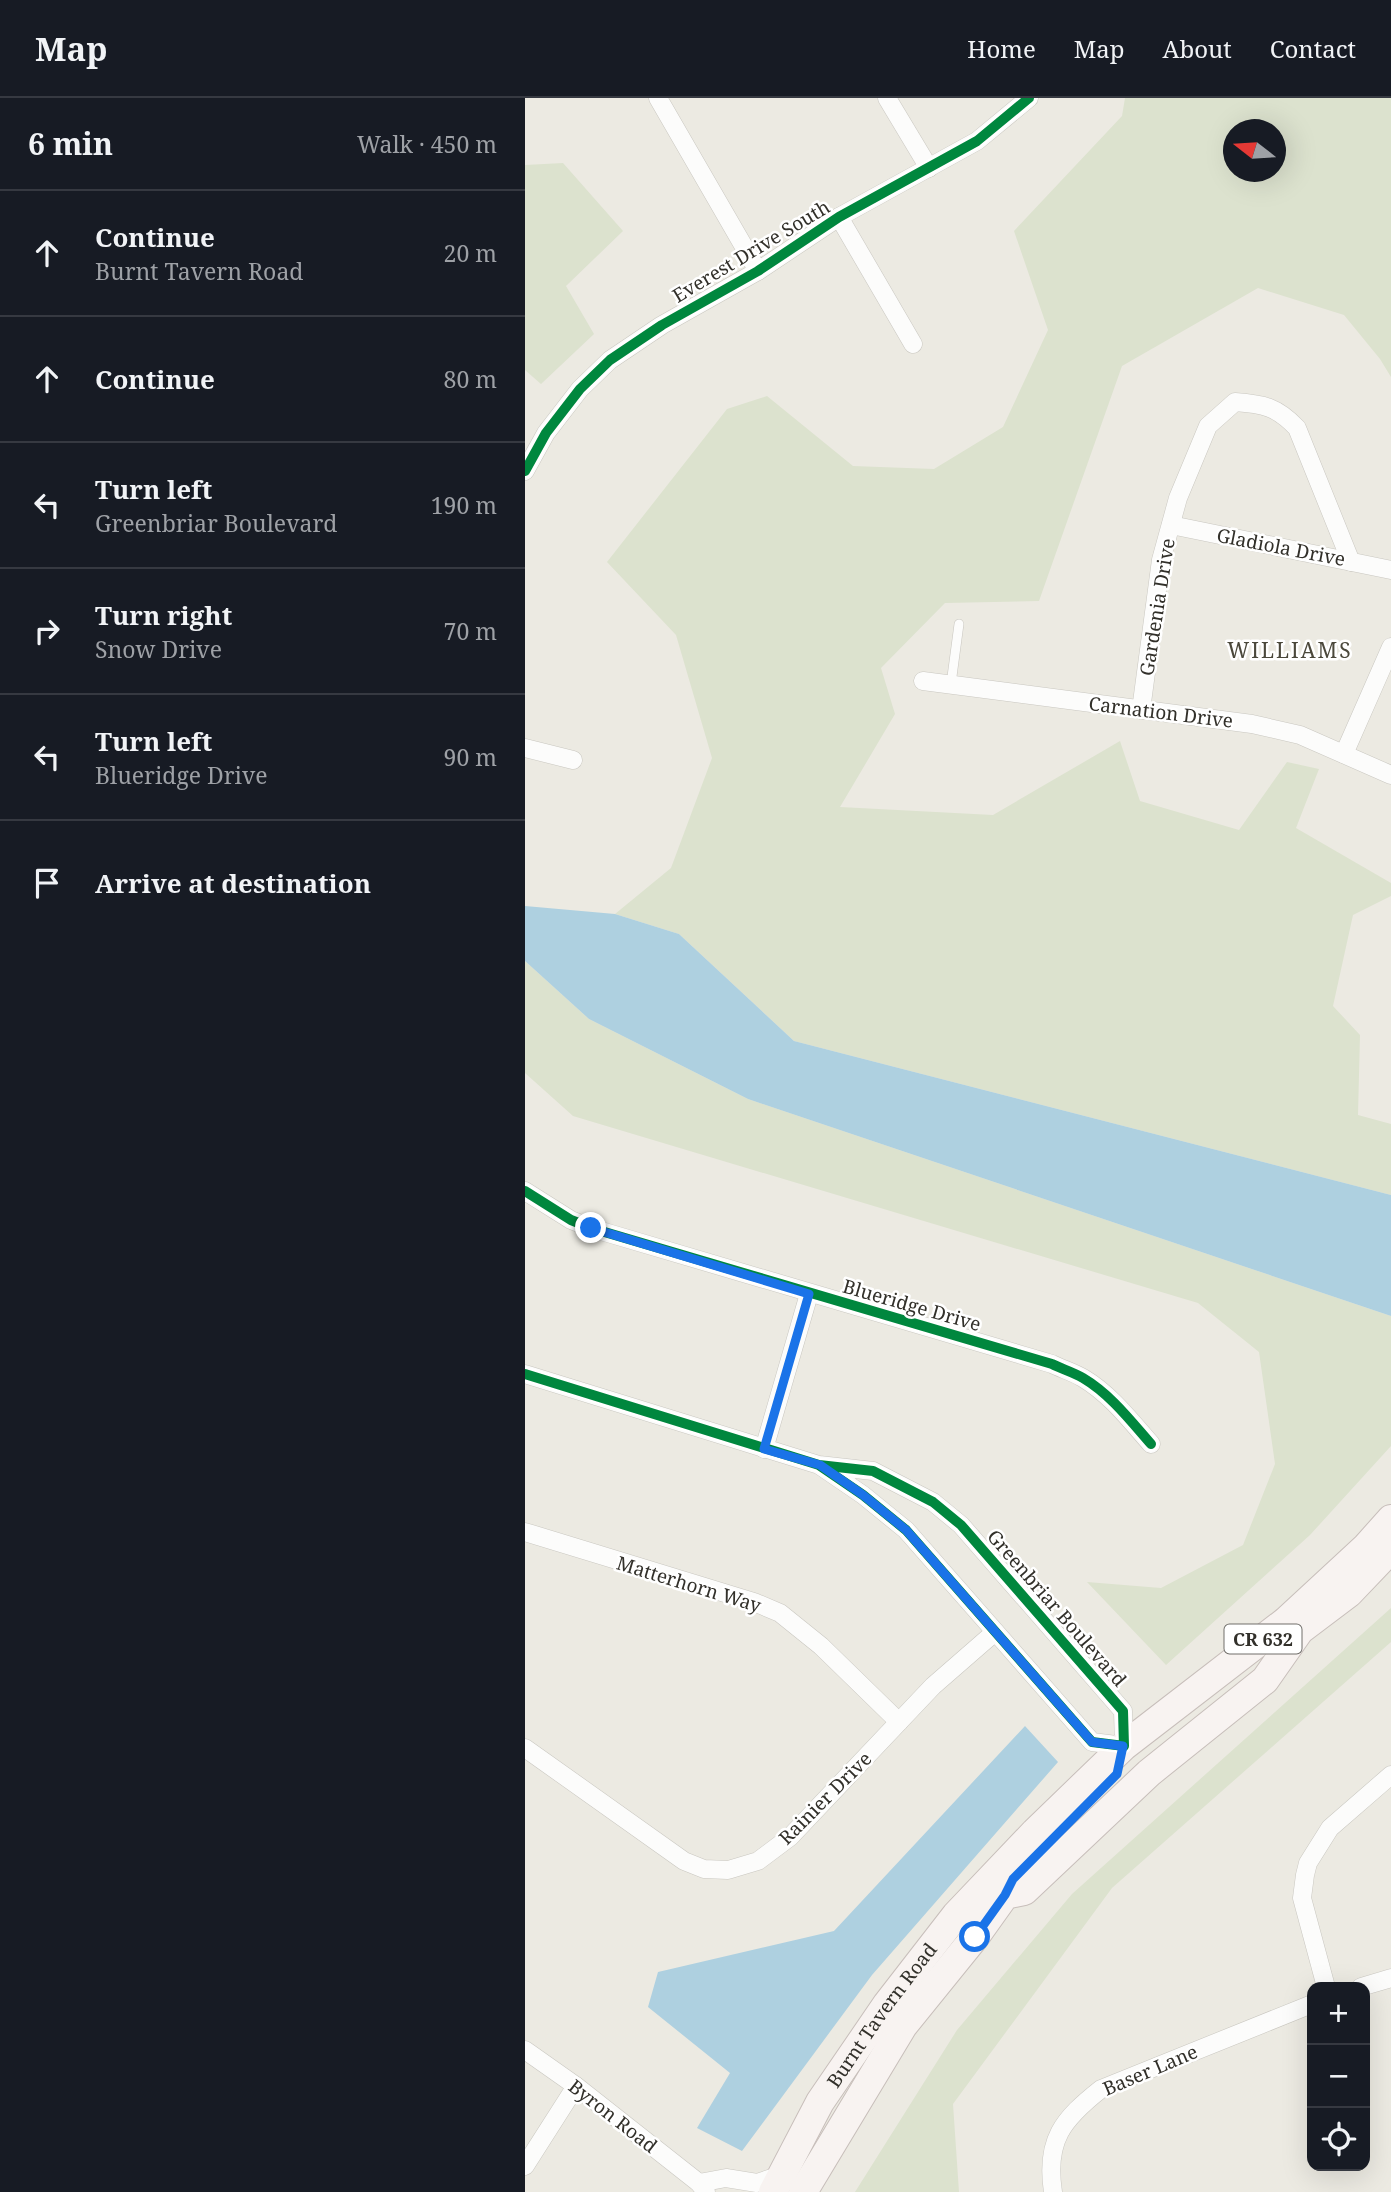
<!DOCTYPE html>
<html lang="en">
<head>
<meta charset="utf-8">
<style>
	body { margin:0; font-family:"Noto Serif",serif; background:#242831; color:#f1f3f6 }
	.controls { position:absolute; right:21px; bottom:21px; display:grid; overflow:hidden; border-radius:14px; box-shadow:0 7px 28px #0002 }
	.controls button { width:63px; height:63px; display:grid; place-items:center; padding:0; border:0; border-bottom:2px solid #363941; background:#171b24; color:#f1f3f6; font:35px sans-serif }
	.compass { position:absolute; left:698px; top:21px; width:63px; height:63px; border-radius:50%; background:#171b24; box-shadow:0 7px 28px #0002; rotate:287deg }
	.stop { position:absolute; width:21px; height:21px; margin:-16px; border:5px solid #1a73e8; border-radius:50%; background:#fff }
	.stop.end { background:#1a73e8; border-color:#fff; box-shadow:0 2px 7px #0008 }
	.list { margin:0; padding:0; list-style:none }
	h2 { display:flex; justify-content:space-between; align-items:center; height:91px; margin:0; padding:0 28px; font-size:30px }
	h2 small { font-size:23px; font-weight:400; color:#9ea1a6 }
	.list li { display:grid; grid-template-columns:46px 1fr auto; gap:21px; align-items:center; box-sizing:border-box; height:126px; padding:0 28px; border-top:2px solid #363941 }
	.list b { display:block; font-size:26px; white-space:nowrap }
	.list p { margin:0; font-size:23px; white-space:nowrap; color:#9ea1a6 }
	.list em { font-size:23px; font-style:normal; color:#9ea1a6 }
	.icon { flex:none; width:38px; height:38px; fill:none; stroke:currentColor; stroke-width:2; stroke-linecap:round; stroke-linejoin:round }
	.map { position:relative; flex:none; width:866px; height:2094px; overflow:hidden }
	header { display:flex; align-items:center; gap:42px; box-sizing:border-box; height:98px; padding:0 35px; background:#171b24; border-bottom:2px solid #363941 }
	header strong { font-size:33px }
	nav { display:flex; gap:38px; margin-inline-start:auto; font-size:24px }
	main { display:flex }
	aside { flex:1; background:#171b24 }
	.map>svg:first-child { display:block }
	.green { fill:#dce2ce; fill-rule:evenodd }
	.water { fill:#aed0e0 }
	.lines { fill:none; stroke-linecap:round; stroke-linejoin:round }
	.service-casing { stroke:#c9c7c0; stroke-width:10 }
	.minor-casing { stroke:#c9c7c0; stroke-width:19 }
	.primary-casing { stroke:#c7beba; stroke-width:30 }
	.service { stroke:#fcfcfb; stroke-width:9 }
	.minor { stroke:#fcfcfb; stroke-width:18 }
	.primary { stroke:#f8f3f1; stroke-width:28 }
	.cycleway-casing { stroke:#fff; stroke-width:15 }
	.cycleway { stroke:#00873e; stroke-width:10 }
	.route { stroke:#1a73e8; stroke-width:9 }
	.labels { text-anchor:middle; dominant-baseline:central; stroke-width:5; stroke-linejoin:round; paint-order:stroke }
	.shield { fill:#fff; stroke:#706e6a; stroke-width:2 }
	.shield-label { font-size:18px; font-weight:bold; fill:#32302a }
	.street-label { font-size:19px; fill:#32302a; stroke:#fff }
	.neighbourhood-label { font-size:21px; letter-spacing:2px; fill:#4b483b; stroke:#fff }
</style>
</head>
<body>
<header>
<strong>Map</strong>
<nav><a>Home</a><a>Map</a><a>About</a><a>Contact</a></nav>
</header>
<main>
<aside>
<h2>6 min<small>Walk · 450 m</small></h2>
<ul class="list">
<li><svg class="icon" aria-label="ahead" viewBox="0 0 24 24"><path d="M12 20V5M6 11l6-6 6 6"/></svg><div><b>Continue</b><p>Burnt Tavern Road</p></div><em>20 m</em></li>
<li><svg class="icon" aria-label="ahead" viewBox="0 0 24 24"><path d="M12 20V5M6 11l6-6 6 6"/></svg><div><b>Continue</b></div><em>80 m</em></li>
<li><svg class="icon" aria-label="left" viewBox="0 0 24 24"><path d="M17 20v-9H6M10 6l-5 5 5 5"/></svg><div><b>Turn left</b><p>Greenbriar Boulevard</p></div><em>190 m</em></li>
<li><svg class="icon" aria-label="right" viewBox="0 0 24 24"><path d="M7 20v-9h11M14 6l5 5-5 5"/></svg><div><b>Turn right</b><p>Snow Drive</p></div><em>70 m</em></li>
<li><svg class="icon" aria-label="left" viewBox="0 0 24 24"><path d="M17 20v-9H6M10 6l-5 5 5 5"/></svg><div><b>Turn left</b><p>Blueridge Drive</p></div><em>90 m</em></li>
<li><svg class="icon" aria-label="arrive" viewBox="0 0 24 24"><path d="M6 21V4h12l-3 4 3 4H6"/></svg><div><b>Arrive at destination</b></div></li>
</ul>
</aside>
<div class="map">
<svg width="866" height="2094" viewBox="0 0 866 2094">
	<rect width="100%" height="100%" fill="#eceae2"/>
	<g class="green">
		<path d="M 600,0 L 866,0 L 866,279 L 855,261 L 819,217 L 733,190 L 597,268 L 514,503 L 420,505 L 356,570 L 370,616 L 315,709 L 468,717 L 595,643 L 615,703 L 714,732 L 762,664 L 794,671 L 771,730 L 866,785 L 866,798 L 828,817 L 808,908 L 835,937 L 833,1017 L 866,1026 L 866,1097 L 269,943 L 154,836 L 90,816 L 146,770 L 187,660 L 151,537 L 82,464 L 202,311 L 242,298 L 328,368 L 409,371 L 478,329 L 523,232 L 489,133 L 597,18 ZM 708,32 L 750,32 L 750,74 L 708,74 Z"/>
		<polygon points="38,65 98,133 41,188 69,236 16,286 0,272 0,67"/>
		<polygon points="0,863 64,921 223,1001 866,1218 866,1348 785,1437 641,1567 562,1484 636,1490 718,1447 750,1366 734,1254 673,1205 48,1018 0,975"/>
		<polygon points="866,1510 866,1544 587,1790 428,2006 434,2094 330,2094 432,1932 547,1796"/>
	</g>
	<g class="water">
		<polygon points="0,808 90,816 154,836 269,943 866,1097 866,1218 223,1001 64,921 0,863"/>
		<polygon points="500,1628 533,1664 347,1877 217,2053 172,2030 205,1975 123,1909 133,1874 309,1833"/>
	</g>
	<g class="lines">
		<defs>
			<polyline id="service" points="426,586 434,526"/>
			<g id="minor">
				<polyline points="133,0 233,173"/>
				<polyline points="362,0 404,70"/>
				<polyline points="314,119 388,246"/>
				<polyline points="0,373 21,335 55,291 85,262 137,227 233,173 314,119 452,43 504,0"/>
				<polyline points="646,427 866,472"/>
				<polyline points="398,583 727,626 775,637 866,677"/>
				<path d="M 616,612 L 636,462 L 653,400 L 683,328 L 710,304 C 739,306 752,309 772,330 L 826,464"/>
				<polyline points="0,650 48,662"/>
				<polyline points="819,656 866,549"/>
				<path d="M 0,1093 L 46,1122 L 66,1130 L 527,1266 C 537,1271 548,1274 558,1280 C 585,1296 605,1322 626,1346"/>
				<polyline points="0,1276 294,1367 348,1373 408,1404 436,1427 598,1613 599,1648 567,1644 381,1432 338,1397 294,1367"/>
				<polyline points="239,1351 284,1196"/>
				<polyline points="0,1434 229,1504 255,1515 296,1548 374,1624"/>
				<polyline points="0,1650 159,1763 179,1771 203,1772 233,1763 265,1739 408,1588 470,1534"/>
				<polyline points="801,1889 777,1800 780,1777 783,1765 805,1730 866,1677"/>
				<polyline points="836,1889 866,1880"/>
				<polyline points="0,1952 51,1988 174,2085 181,2094"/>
				<polyline points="0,2068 51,1988"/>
				<polyline points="174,2085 201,2080 232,2085 259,2076"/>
				<path d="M 528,2094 C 520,2042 538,2021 576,1991 L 787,1906"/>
			</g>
			<g id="primary">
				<path id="s1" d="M 248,2094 L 295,2004 L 362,1906 L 431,1817 L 510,1734 L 599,1648 L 761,1523 L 841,1449 L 866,1421"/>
				<polyline points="278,2094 378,1928 450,1839 480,1797 499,1793 624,1675 740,1582 775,1532 824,1495 866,1451"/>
			</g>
		</defs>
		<use href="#service" class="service-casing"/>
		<use href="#minor" class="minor-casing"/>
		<use href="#primary" class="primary-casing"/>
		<use href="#service" class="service"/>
		<use href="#minor" class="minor"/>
		<use href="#primary" class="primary"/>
		<defs>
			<g id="cycleway">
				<polyline points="0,373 21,335 55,291 85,262 137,227 233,173 314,119 452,43 504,0"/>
				<path d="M 0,1093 L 46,1122 L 66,1130 L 527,1266 C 537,1271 548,1274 558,1280 C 585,1296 605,1322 626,1346"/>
				<polyline points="0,1276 294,1367 348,1373 408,1404 436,1427 598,1613 599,1648 567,1644 381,1432 338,1397 294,1367"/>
			</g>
		</defs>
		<use href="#cycleway" class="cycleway-casing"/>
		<use href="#cycleway" class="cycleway"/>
	</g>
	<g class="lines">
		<polyline class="route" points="66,1130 284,1196 239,1351 295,1367 338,1397 381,1432 567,1644 598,1648 592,1676 488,1781 480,1797 450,1839"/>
	</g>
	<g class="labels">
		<rect class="shield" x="699.5" y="1526.5" width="77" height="29" rx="5"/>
		<g class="shield-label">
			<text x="738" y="1541">CR 632</text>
		</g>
		<g class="street-label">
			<text transform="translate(226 153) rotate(-31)">Everest Drive South</text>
			<text transform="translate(756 449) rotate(11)">Gladiola Drive</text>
			<text transform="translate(632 509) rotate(-81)">Gardenia Drive</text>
			<text transform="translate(636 614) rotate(7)">Carnation Drive</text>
			<text transform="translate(387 1207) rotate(16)">Blueridge Drive</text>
			<text transform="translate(164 1486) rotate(17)">Matterhorn Way</text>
			<text transform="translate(532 1510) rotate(49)">Greenbriar Boulevard</text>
			<text transform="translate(300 1700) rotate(-45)">Rainier Drive</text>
			<text stroke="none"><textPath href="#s1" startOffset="208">Burnt Tavern Road</textPath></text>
			<text transform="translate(625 1972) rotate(-23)">Baser Lane</text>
			<text transform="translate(88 2018) rotate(38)">Byron Road</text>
		</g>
		<g class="neighbourhood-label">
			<text x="765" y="552">WILLIAMS</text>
		</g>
	</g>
</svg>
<div class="controls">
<button>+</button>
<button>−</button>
<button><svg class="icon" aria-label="locate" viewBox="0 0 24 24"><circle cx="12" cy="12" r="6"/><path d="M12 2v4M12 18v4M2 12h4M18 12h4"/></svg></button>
</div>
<svg class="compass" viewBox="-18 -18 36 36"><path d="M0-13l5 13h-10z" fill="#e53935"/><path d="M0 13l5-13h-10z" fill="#9ea1a6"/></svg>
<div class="stop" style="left:450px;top:1839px"></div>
<div class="stop end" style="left:66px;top:1130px"></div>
</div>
</main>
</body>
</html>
